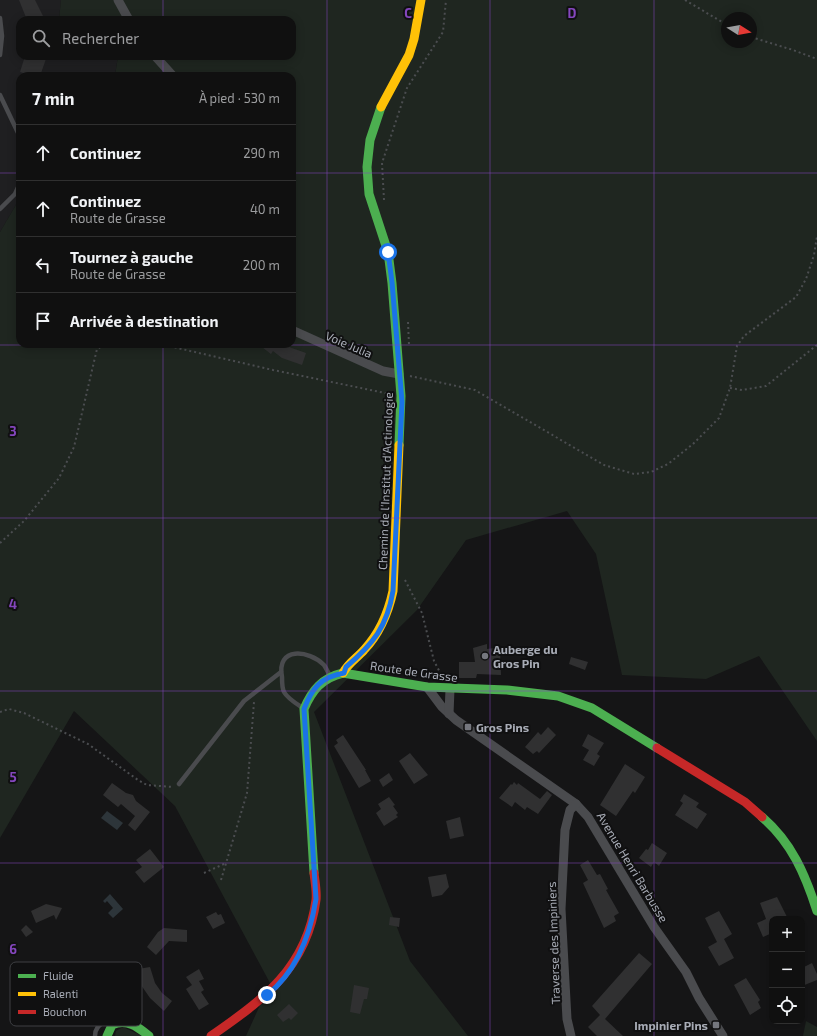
<!DOCTYPE html>
<html lang="fr">
<head>
<meta charset="utf-8">
<style>
	body { margin:0; font-family:"Exo 2",sans-serif; background:#191919; color:#f1f3f6 }
	.controls { position:absolute; right:12px; bottom:12px; display:grid; overflow:hidden; border-radius:8px; box-shadow:0 2px 10px #0003 }
	.controls button { width:36px; height:36px; display:grid; place-items:center; padding:0; border:0; border-bottom:1px solid #303030; background:#101010; color:#f1f3f6; font:20px sans-serif }
	.compass { position:absolute; left:721px; top:12px; width:36px; height:36px; border-radius:50%; background:#101010; box-shadow:0 2px 10px #0003; rotate:101deg }
	.stop { position:absolute; width:12px; height:12px; margin:-9px; border:3px solid #1a73e8; border-radius:50%; background:#fff }
	.stop.end { background:#1a73e8; border-color:#fff; box-shadow:0 1px 4px #0008 }
	.list { margin:0; padding:0; list-style:none }
	h2 { display:flex; justify-content:space-between; align-items:center; height:52px; margin:0; padding:0 16px; font-size:17px }
	h2 small { font-size:13px; font-weight:400; color:#9c9d9f }
	.list li { display:grid; grid-template-columns:26px 1fr auto; gap:12px; align-items:center; box-sizing:border-box; height:56px; padding:0 16px; border-top:1px solid #303030 }
	.list b { display:block; font-size:15px; white-space:nowrap }
	.list p { margin:0; font-size:13px; white-space:nowrap; color:#9c9d9f }
	.list em { font-size:13px; font-style:normal; color:#9c9d9f }
	.icon { flex:none; width:22px; height:22px; fill:none; stroke:currentColor; stroke-width:2; stroke-linecap:round; stroke-linejoin:round }
	.map { position:relative; flex:none; width:817px; height:1036px; overflow:hidden }
	.search { position:absolute; background:#101010; box-shadow:0 2px 10px #0003; left:16px; top:16px; width:280px; height:44px; display:flex; align-items:center; gap:10px; box-sizing:border-box; padding:0 14px; border-radius:12px; color:#9c9d9f; font-size:15px }
	.panel { position:absolute; background:#101010; box-shadow:0 2px 10px #0003; left:16px; top:72px; width:280px; height:276px; border-radius:12px }
	.map>svg:first-child { display:block }
	.built { fill:#1f1f21 }
	.green { fill:#1f2620; fill-rule:evenodd }
	.water { fill:#2d353a }
	.building { fill:#303031 }
	.lines { fill:none; stroke-linecap:round; stroke-linejoin:round }
	.path { stroke:#4b4d50; stroke-width:2; stroke-dasharray:2 3; stroke-linecap:butt }
	.lane { stroke:#4a4b4e; stroke-width:4.5 }
	.street { stroke:#4a4b4e; stroke-width:9 }
	.fast { stroke:#4caf50; stroke-width:9 }
	.slow { stroke:#ffc107; stroke-width:9 }
	.jam { stroke:#c62828; stroke-width:9 }
	.route { stroke:#1a73e8; stroke-width:5 }
	.grid { fill:none; stroke:#8446bd; stroke-width:1; stroke-opacity:0.55 }
	.poi-dot { fill:#75777e; stroke:#101011; stroke-width:1.5 }
	.labels { text-anchor:middle; dominant-baseline:central; stroke-width:4; stroke-linejoin:round; paint-order:stroke }
	.street-label { font-size:12px; fill:#a8acb6; stroke:#101011 }
	.poi-label { font-size:12px; font-weight:bold; fill:#a8acb6; stroke:#101011; text-anchor:start }
	.key { fill:#101011; stroke:#3e3f43; stroke-width:1 }
	.key-label { font-size:11px; fill:#a8acb6 }
	.grid-label { font-size:13px; text-anchor:middle; font-weight:bold; fill:#8446bd; stroke:#101011; stroke-width:4; stroke-linejoin:round; paint-order:stroke }
</style>
</head>
<body>
<div class="map">
<svg width="817" height="1036" viewBox="0 0 817 1036">
	<rect width="100%" height="100%" fill="#151516"/>
	<polygon class="built" points="0,0 61,0 59,20 20,20 20,56 118,56 115,76 20,76 20,198 0,232"/>
	<g class="green">
		<path d="M 61,0 L 817,0 L 817,741 L 759,656 L 706,679 L 622,675 L 596,554 L 567,511 L 466,540 L 417,610 L 314,712 L 410,961 L 468,1036 L 246,1036 L 270,983 L 175,806 L 74,711 L 0,838 L 0,232 L 20,198 L 20,344 L 292,344 L 292,76 L 115,76 L 118,56 L 292,56 L 292,20 L 59,20 ZM 727,18 L 751,18 L 751,42 L 727,42 Z"/>
		<polygon points="806,1021 817,1027 817,1036 803,1036"/>
		<polygon points="123,1027 142,1036 115,1036 116,1031"/>
	</g>
	<g class="water">
		<polygon points="107,811 123,823 117,830 101,818"/>
		<polygon points="110,894 123,909 113,918 108,913 113,908 107,901 105,903 103,901"/>
	</g>
	<g class="building">
		<polygon points="19,0 35,0 45,20 27,20"/>
		<polygon points="25,56 47,56 40,76 26,76 27,74 20,72"/>
		<polygon points="258,344 291,344 289,347 306,353 302,365 282,358 273,351 271,354"/>
		<polygon points="487,644 487,649 494,648 494,651 500,650 501,675 477,674 476,678 459,678 459,662 475,662 473,648"/>
		<polygon points="571,657 588,662 585,670 569,664"/>
		<polygon points="548,727 556,735 539,753 537,751 533,754 525,747 538,732 541,735"/>
		<polygon points="588,734 604,743 597,754 600,756 594,766 583,760 589,750 582,746"/>
		<polygon points="343,735 366,770 365,770 371,781 359,788 334,746 338,743 336,740"/>
		<polygon points="410,753 428,775 414,784 399,761"/>
		<polygon points="625,764 645,777 635,793 633,791 616,816 600,805"/>
		<polygon points="389,773 393,780 383,787 379,780"/>
		<polygon points="514,782 517,785 518,783 540,799 547,791 552,795 538,814 527,807 525,810 515,802 512,807 499,798 511,784 512,785"/>
		<polygon points="112,783 126,793 133,795 136,801 150,812 135,831 128,825 135,816 121,804 118,807 103,795"/>
		<polygon points="684,794 699,803 696,807 707,814 697,829 675,815 683,803 680,801"/>
		<polygon points="389,797 395,805 393,806 398,813 396,815 398,817 384,826 376,813 381,809 378,804"/>
		<polygon points="460,817 464,836 450,839 446,821"/>
		<polygon points="652,843 667,853 659,866 654,862 651,867 639,858 646,849 648,850"/>
		<polygon points="150,849 164,867 144,883 135,872 142,867 136,860"/>
		<polygon points="588,860 597,875 600,874 608,889 606,890 619,913 614,916 616,921 604,928 583,883 588,880 580,865"/>
		<polygon points="446,874 449,887 442,895 432,897 428,877"/>
		<polygon points="777,897 788,919 770,919 772,933 763,937 757,923 766,919 760,903"/>
		<polygon points="46,904 62,908 56,920 54,915 36,923 31,911"/>
		<polygon points="719,911 732,934 724,939 734,958 719,966 708,947 717,942 705,918"/>
		<polygon points="216,912 218,915 221,914 225,923 213,929 206,917"/>
		<polygon points="390,917 400,918 399,927 389,925"/>
		<polygon points="26,925 33,932 26,937 21,930"/>
		<polygon points="164,928 187,930 187,942 169,941 156,955 147,947 158,932"/>
		<polygon points="639,953 652,964 605,1019 623,1036 597,1036 588,1027 600,1015 592,1006"/>
		<polygon points="812,963 817,974 817,980 802,986 802,968"/>
		<polygon points="150,967 155,983 162,993 172,1001 164,1011 150,998 141,985 138,969"/>
		<polygon points="199,969 204,979 199,981 204,990 201,992 209,1004 199,1010 186,989 192,985 186,977"/>
		<polygon points="746,978 760,1000 758,1002 761,1008 750,1015 734,985"/>
		<polygon points="354,985 369,988 367,999 364,999 360,1014 350,1012"/>
		<polygon points="289,1004 298,1013 291,1020 289,1018 283,1022 277,1015"/>
	</g>
	<g class="lines">
		<g class="path">
			<polyline points="685,0 727,25"/>
			<polyline points="751,37 793,50 817,59"/>
			<polyline points="384,200 382,163 407,88 443,32 446,0"/>
			<polyline points="408,322 409,345"/>
			<polyline points="160,344 273,370 390,394"/>
			<polyline points="410,376 475,390 604,465 634,474 651,472 668,464 693,444 719,418 730,388 737,346 744,336 796,297 806,279 814,255 817,236"/>
			<polyline points="730,388 742,390 766,386 817,345"/>
			<polyline points="0,543 24,521 59,478 74,447 97,349 106,344"/>
			<polyline points="405,580 422,613 434,661 442,676"/>
			<polyline points="0,712 9,709 24,713 88,744 138,780 147,785 173,787"/>
			<polyline points="204,873 226,863"/>
			<polyline points="221,880 247,793 254,702"/>
		</g>
		<g class="lane">
			<polyline points="0,18 2,36 0,55"/>
			<polyline points="0,95 20,137"/>
			<polyline points="0,209 15,194 20,183"/>
			<path d="M 303,708 C 297,704 288,699 284,692 C 282,688 282,681 282,677 C 276,646 309,650 324,665 C 326,668 328,672 330,676"/>
			<polyline points="179,784 244,701 281,672"/>
			<path d="M 95,1036 C 95,1028 99,1024 106,1021 L 110,1024"/>
		</g>
		<g class="street">
			<polyline points="118,0 129,20"/>
			<polyline points="155,56 173,76"/>
			<polyline points="292,330 383,371 399,374"/>
			<polyline points="427,687 442,707 456,720 576,804 588,817 654,927 686,972 699,998 723,1036"/>
			<polyline points="449,714 450,689"/>
			<polyline points="571,1036 567,1019 561,909 565,830 570,810 576,804"/>
		</g>
		<g class="fast">
			<polyline points="381,107 370,140 367,167 369,194 388,252 392,283 401,396 399,445"/>
			<path d="M 762,817 C 792,843 805,874 817,911"/>
			<path d="M 314,873 L 304,709 C 312,690 322,678 343,673 L 427,687 L 507,690 L 558,696 L 592,708 L 657,748"/>
			<path d="M 107,1036 L 112,1025 C 127,1018 138,1027 149,1036"/>
		</g>
		<g class="slow">
			<polyline points="381,107 409,55 414,39 421,0"/>
			<path d="M 343,673 C 348,663 357,658 364,650 C 380,633 388,614 393,591 L 399,445"/>
		</g>
		<g class="jam">
			<polyline points="657,748 745,802 762,817"/>
			<path d="M 211,1036 C 263,1000 307,968 316,900 C 317,892 315,882 314,873"/>
		</g>
	</g>
	<g class="lines">
		<path class="route" d="M 267,995 C 296,972 310,936 316,899 L 304,709 C 312,688 321,677 344,673 L 346,667 C 373,644 387,627 393,591 L 402,402 L 392,282 L 388,252"/>
	</g>
	<path class="grid" d="M 163,0 L 163,20M 327,0 L 327,1036M 490,0 L 490,1036M 654,0 L 654,1036M 163,56 L 163,76M 0,173 L 20,173M 292,173 L 817,173M 163,344 L 163,1036M 0,345 L 817,345M 0,518 L 817,518M 0,691 L 817,691M 0,863 L 817,863"/>
	<g class="poi-dot">
		<circle cx="485" cy="656" r="4"/>
		<rect x="464" y="723" width="8" height="8" rx="2"/>
		<rect x="712" y="1021" width="8" height="8" rx="2"/>
	</g>
	<g class="labels">
		<g class="street-label">
			<text transform="translate(349 344) rotate(23)">Voie Julia</text>
			<text transform="translate(385 481) rotate(-88)">Chemin de l'Institut d'Actinologie</text>
			<text transform="translate(414 671) rotate(8)">Route de Grasse</text>
			<text transform="translate(633 867) rotate(59)">Avenue Henri Barbusse</text>
			<text transform="translate(553 943) rotate(-92)">Traverse des Impiniers</text>
		</g>
		<g class="poi-label">
			<text x="493" y="649">Auberge du<tspan x="493" dy="14">Gros Pin</tspan></text>
			<text x="476" y="727">Gros Pins</text>
			<text x="708" y="1025" text-anchor="end">Impinier Pins</text>
		</g>
	</g>
	<rect x="10" y="962" width="132" height="64" rx="6" class="key"/>
	<rect x="18" y="974" width="18" height="4" fill="#4caf50"/>
	<rect x="18" y="992" width="18" height="4" fill="#ffc107"/>
	<rect x="18" y="1010" width="18" height="4" fill="#c62828"/>
	<g class="key-label">
		<text x="43" y="980">Fluide</text>
		<text x="43" y="998">Ralenti</text>
		<text x="43" y="1016">Bouchon</text>
	</g>
	<g class="grid-label">
		<text x="408" y="18">C</text>
		<text x="572" y="18">D</text>
		<text x="13" y="436">3</text>
		<text x="13" y="609">4</text>
		<text x="13" y="782">5</text>
		<text x="13" y="954">6</text>
	</g>
</svg>
<div class="controls">
<button>+</button>
<button>−</button>
<button><svg class="icon" aria-label="locate" viewBox="0 0 24 24"><circle cx="12" cy="12" r="6"/><path d="M12 2v4M12 18v4M2 12h4M18 12h4"/></svg></button>
</div>
<svg class="compass" viewBox="-18 -18 36 36"><path d="M0-13l5 13h-10z" fill="#e53935"/><path d="M0 13l5-13h-10z" fill="#9c9d9f"/></svg>
<div class="stop" style="left:388px;top:252px"></div>
<div class="stop end" style="left:267px;top:995px"></div>
<div class="search"><svg class="icon" aria-label="search" viewBox="0 0 24 24"><circle cx="10" cy="10" r="6"/><path d="M15 15l6 6"/></svg>Rechercher</div>
<section class="panel">
<h2>7 min<small>À pied · 530 m</small></h2>
<ul class="list">
<li><svg class="icon" aria-label="ahead" viewBox="0 0 24 24"><path d="M12 20V5M6 11l6-6 6 6"/></svg><div><b>Continuez</b></div><em>290 m</em></li>
<li><svg class="icon" aria-label="ahead" viewBox="0 0 24 24"><path d="M12 20V5M6 11l6-6 6 6"/></svg><div><b>Continuez</b><p>Route de Grasse</p></div><em>40 m</em></li>
<li><svg class="icon" aria-label="left" viewBox="0 0 24 24"><path d="M17 20v-9H6M10 6l-5 5 5 5"/></svg><div><b>Tournez à gauche</b><p>Route de Grasse</p></div><em>200 m</em></li>
<li><svg class="icon" aria-label="arrive" viewBox="0 0 24 24"><path d="M6 21V4h12l-3 4 3 4H6"/></svg><div><b>Arrivée à destination</b></div></li>
</ul>
</section>
</div>
</body>
</html>
